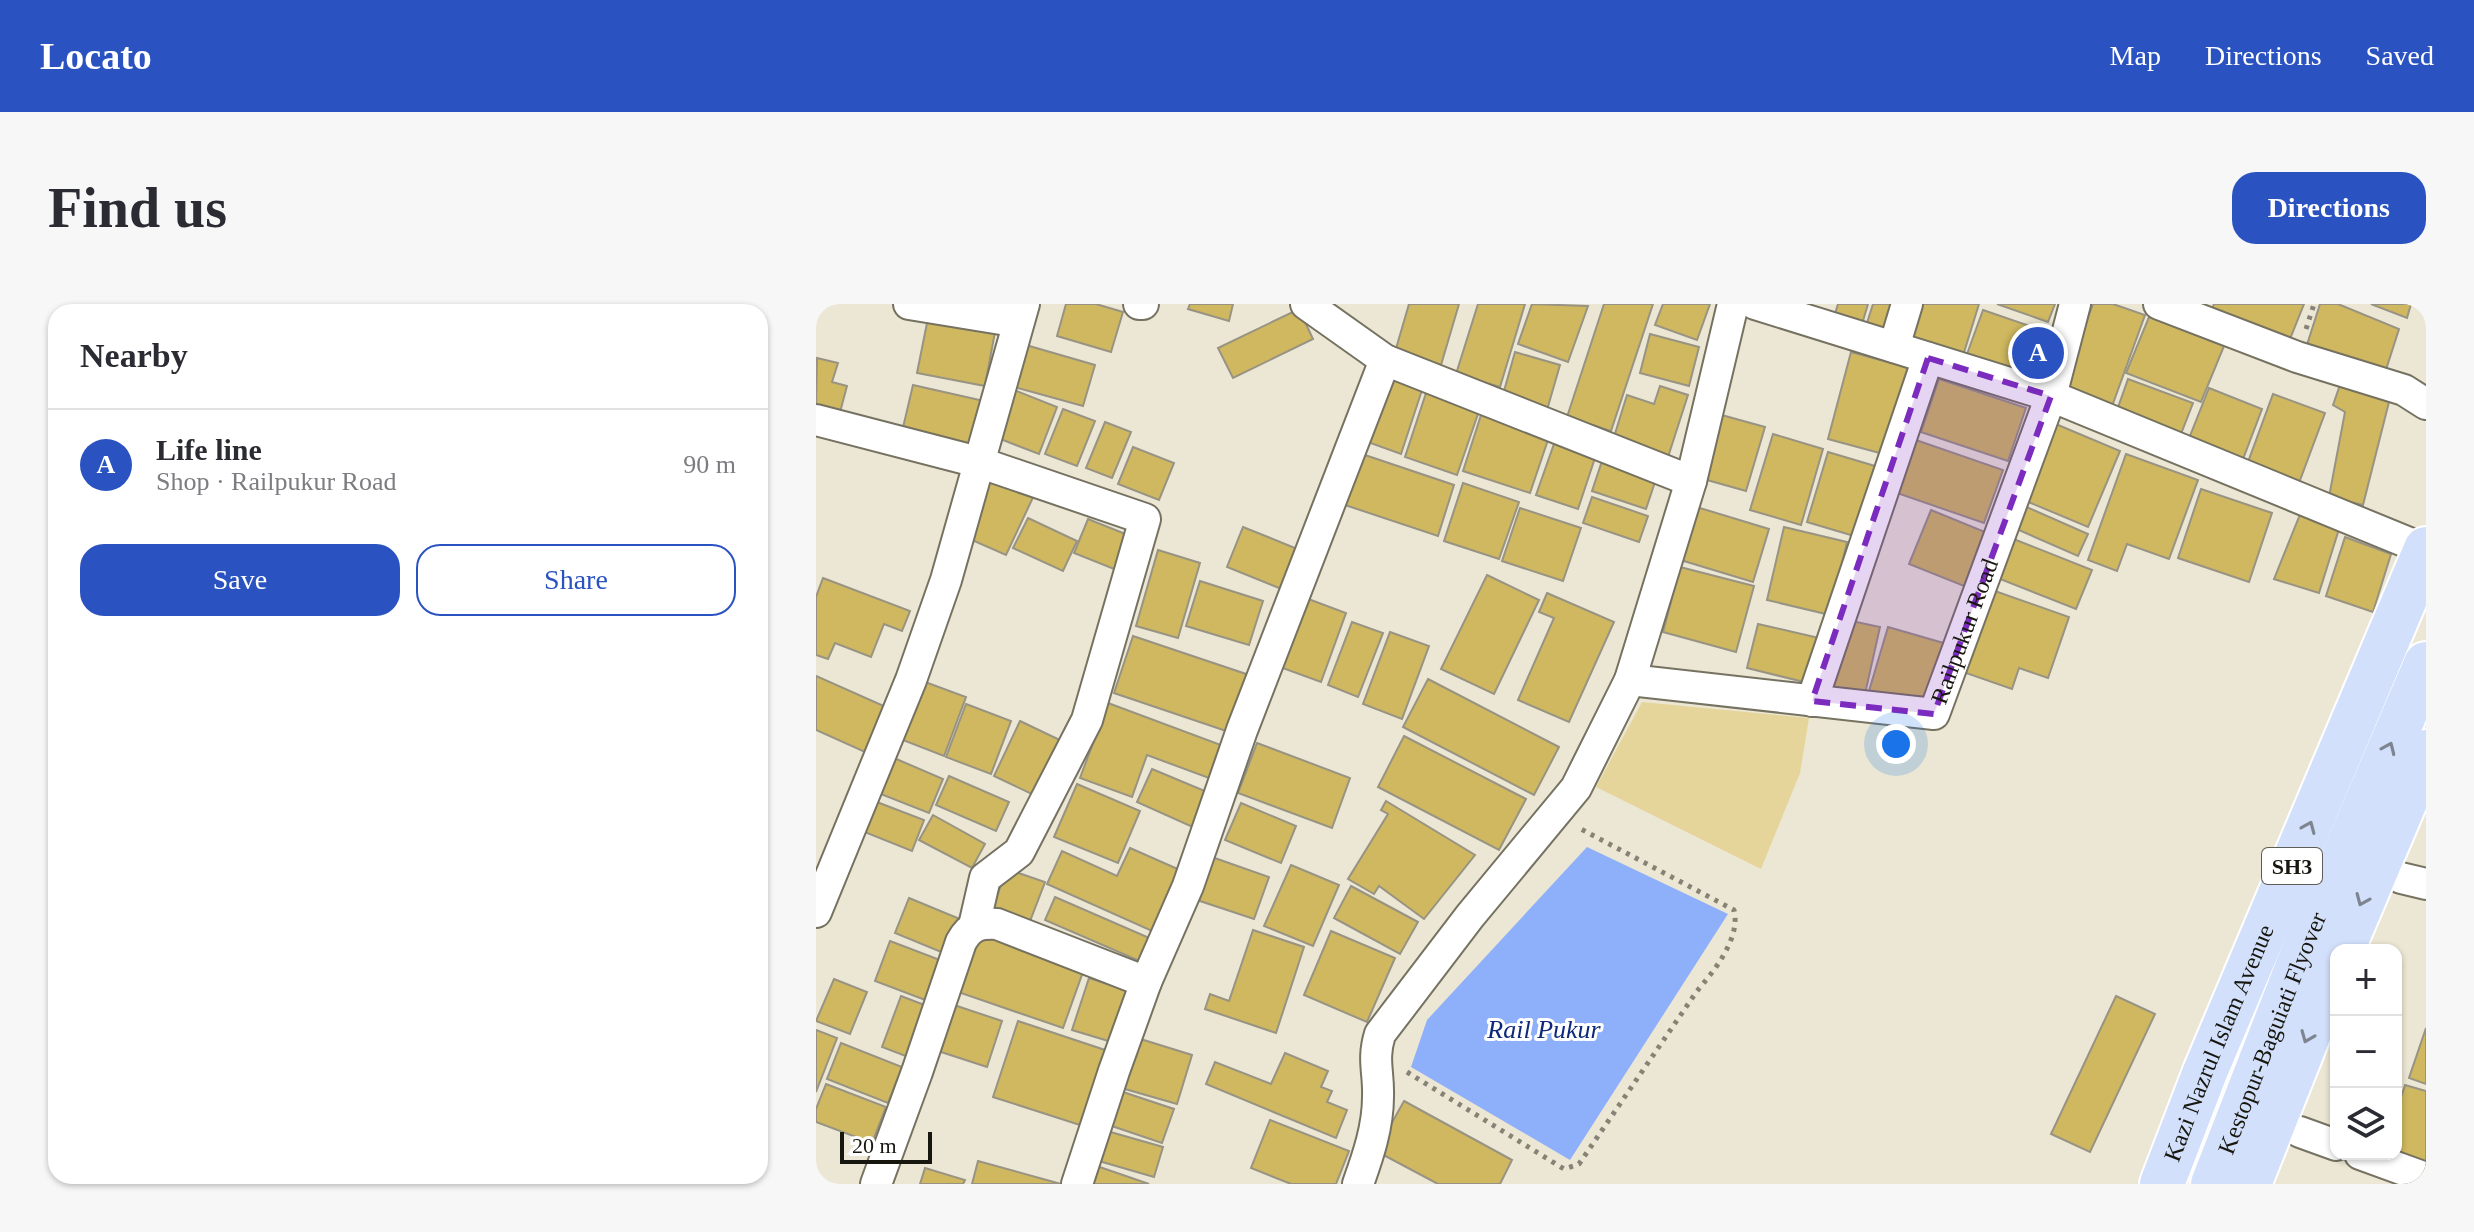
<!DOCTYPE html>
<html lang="en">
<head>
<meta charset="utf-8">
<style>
	body { margin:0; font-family:"Times New Roman",serif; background:#f7f7f7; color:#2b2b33 }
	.controls { position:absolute; right:24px; bottom:24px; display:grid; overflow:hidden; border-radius:16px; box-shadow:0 2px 6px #0004 }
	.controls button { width:72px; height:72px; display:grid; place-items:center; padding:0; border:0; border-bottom:2px solid #e1e1e2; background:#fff; color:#2b2b33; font:40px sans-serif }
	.scale { position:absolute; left:24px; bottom:20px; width:92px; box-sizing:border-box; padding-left:8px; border:4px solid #17160f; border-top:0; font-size:22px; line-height:28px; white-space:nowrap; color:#17160f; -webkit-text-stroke:6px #fff; paint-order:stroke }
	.you { position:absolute; left:1080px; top:440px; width:28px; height:28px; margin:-20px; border:6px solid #fff; border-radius:50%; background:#1a73e8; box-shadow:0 0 0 12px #1a73e833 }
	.badge { display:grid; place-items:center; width:52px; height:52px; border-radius:50%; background:#2a52c1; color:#fff; font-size:26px; font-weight:700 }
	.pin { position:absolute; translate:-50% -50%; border:4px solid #fff; box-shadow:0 2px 8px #0006 }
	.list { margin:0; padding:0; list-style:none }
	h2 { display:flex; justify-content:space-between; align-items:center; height:104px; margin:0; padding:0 32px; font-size:34px }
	h2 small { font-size:26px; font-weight:400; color:#7c7c81 }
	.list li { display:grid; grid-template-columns:52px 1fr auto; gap:24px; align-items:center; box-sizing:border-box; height:112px; padding:0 32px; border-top:2px solid #e1e1e2 }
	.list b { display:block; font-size:30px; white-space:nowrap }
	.list p { margin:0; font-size:26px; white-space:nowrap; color:#7c7c81 }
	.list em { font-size:26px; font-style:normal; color:#7c7c81 }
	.actions { display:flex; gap:16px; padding:24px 32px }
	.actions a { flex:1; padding:18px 0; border:2px solid #2a52c1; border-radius:24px; text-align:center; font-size:28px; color:#2a52c1 }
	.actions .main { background:#2a52c1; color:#fff }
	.icon { flex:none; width:44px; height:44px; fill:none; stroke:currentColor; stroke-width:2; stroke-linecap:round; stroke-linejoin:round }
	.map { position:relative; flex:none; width:1610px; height:880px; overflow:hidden; border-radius:24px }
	header { display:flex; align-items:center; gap:48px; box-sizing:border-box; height:112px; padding:0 40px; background:#2a52c1; color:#fff }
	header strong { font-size:38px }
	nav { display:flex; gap:44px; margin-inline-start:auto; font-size:28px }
	.intro { display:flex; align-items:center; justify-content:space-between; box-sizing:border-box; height:192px; padding:0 48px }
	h1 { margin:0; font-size:56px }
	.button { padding:20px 36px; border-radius:24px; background:#2a52c1; color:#fff; font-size:28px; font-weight:700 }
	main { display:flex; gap:48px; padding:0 48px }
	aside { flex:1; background:#fff; border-radius:24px; box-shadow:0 2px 6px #0004 }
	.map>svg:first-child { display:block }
	.green { fill:#e5d59a }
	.water { fill:#8eaff9 }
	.building { fill:#cfb85f; stroke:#989382; stroke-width:2 }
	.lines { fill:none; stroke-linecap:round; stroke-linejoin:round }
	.street-casing { stroke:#767261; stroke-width:34 }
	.primary-casing { stroke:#fff; stroke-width:48 }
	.path { stroke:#868376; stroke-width:5; stroke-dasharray:4 6; stroke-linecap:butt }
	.street { stroke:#fff; stroke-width:30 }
	.primary { stroke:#d3e0fb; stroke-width:44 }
	.oneway { stroke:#7e8591 }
	.marked { fill:#7b2cbf; fill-opacity:0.2; stroke:#7b2cbf; stroke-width:6; stroke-dasharray:16 10; stroke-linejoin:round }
	.labels { text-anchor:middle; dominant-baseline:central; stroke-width:6; stroke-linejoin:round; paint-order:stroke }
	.shield { fill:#fff; stroke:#5d5c57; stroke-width:2 }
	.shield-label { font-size:22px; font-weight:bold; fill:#17160f }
	.street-label { font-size:24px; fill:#17160f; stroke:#fff }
	.water-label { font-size:26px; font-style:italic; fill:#0e297b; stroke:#fff }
</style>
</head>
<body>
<header>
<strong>Locato</strong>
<nav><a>Map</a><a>Directions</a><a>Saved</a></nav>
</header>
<div class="intro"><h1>Find us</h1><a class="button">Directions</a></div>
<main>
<aside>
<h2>Nearby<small></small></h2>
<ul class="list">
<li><span class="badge">A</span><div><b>Life line</b><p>Shop · Railpukur Road</p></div><em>90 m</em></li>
</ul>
<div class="actions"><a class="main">Save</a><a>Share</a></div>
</aside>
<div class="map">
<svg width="1610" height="880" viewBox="0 0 1610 880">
	<rect width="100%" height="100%" fill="#ece7d4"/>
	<polygon class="green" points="826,398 993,414 984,469 945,565 780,483"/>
	<polygon class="water" points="771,543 912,610 754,856 595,763 611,716"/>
	<g class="building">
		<polygon points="250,0 280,0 307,8 295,48 241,32"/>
		<polygon points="374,0 417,0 413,17 372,5"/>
		<polygon points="593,0 643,0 625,61 579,48"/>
		<polygon points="662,0 709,0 684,83 640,70"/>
		<polygon points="716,0 772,2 752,58 702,40"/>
		<polygon points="788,0 837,0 795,127 751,113"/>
		<polygon points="847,0 894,0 881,36 839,21"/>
		<polygon points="1022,0 1052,0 1044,27 1016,19"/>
		<polygon points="1057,0 1087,0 1076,34 1049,25"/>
		<polygon points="1096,0 1163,0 1146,55 1085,36"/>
		<polygon points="1181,0 1239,0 1232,18"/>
		<polygon points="1277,0 1297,0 1329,11 1295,105 1245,87"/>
		<polygon points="1398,0 1488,0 1472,40 1394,10"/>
		<polygon points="1504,0 1522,0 1583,25 1567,75 1488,50"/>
		<polygon points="1555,0 1595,0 1591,14"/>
		<polygon points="483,5 497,35 417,74 402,44"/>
		<polygon points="1167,6 1234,29 1217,76 1150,53"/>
		<polygon points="1333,13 1408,42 1385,98 1310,69"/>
		<polygon points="112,14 179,28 169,82 101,69"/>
		<polygon points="834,30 883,43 873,82 824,69"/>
		<polygon points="203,39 279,61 267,102 191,81"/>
		<polygon points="699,48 744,61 731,106 686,94"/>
		<polygon points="1035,48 1094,64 1071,151 1012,135"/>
		<polygon points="1,54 22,59 16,78 31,82 23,112 0,105"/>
		<polygon points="569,67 608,80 585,150 546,136"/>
		<polygon points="1123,75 1210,104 1192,157 1105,128"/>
		<polygon points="1312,75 1377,99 1363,135 1299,112"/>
		<polygon points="97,81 168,97 157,149 85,132"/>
		<polygon points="1524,81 1574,94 1547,201 1513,193 1529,108 1517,101"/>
		<polygon points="844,82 872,91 852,153 797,136 811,91 838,100"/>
		<polygon points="612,83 665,101 641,171 589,153"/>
		<polygon points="193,84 241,103 223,150 174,131"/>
		<polygon points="1393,84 1446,105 1424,163 1370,142"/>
		<polygon points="1457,90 1509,109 1480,187 1428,169"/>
		<polygon points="247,105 279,117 261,162 229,150"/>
		<polygon points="902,110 949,123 930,187 884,174"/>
		<polygon points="665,111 733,133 714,189 647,167"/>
		<polygon points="289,118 315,128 296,174 270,164"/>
		<polygon points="1235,118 1304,147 1272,223 1203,194"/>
		<polygon points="957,130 1007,145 985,221 934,206"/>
		<polygon points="1097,135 1187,166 1168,219 1078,188"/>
		<polygon points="739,137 780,151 762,205 720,191"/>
		<polygon points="317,143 358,159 343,196 302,180"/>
		<polygon points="540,148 638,181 622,232 523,199"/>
		<polygon points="1012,148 1059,162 1038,232 991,218"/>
		<polygon points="1310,150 1382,176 1353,255 1311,240 1301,267 1272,256"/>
		<polygon points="788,151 842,169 830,205 776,187"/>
		<polygon points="178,168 220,187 190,251 149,233"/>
		<polygon points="647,179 703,198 683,255 628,237"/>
		<polygon points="1385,185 1456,209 1433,278 1362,254"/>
		<polygon points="776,193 832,212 823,238 767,219"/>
		<polygon points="874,201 953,225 937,278 858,254"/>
		<polygon points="1206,201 1272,230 1262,252 1196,223"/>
		<polygon points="704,204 765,224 747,277 686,257"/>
		<polygon points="1115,206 1169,228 1148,282 1093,260"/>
		<polygon points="1485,208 1523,225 1503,289 1458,275"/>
		<polygon points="212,214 261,237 247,267 197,244"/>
		<polygon points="272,215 317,233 303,267 258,249"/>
		<polygon points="427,223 484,246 468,286 411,263"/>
		<polygon points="968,223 1031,238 1014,311 951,296"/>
		<polygon points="1529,233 1575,250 1557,308 1510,292"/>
		<polygon points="1195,234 1276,266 1260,305 1179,273"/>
		<polygon points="342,246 384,259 362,334 320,322"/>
		<polygon points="864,263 938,282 920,348 847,328"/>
		<polygon points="671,271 723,296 678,390 625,365"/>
		<polygon points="7,274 94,307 86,327 68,320 55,353 19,339 12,355 0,351 0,293"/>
		<polygon points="384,277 447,297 433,341 370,322"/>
		<polygon points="1176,286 1253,313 1232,374 1203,364 1196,385 1147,368"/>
		<polygon points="731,289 798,318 753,418 702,396 738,314 723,308"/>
		<polygon points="487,293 530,309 505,378 461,362"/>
		<polygon points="1031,316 1064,323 1049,390 1016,382"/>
		<polygon points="536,318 567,329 542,393 512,381"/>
		<polygon points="942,320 1003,334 992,379 931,364"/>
		<polygon points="1072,323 1131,340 1112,404 1053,387"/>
		<polygon points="574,328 613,342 586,415 547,400"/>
		<polygon points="317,332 436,372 416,429 298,389"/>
		<polygon points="0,372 70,403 49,448 0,426"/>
		<polygon points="101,375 150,393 128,452 79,433"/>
		<polygon points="612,375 743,443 718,491 587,423"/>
		<polygon points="292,399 413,444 401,477 331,451 316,493 264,474"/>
		<polygon points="150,400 195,417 175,470 130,453"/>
		<polygon points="204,417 248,438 222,493 178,472"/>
		<polygon points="588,432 710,495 683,546 562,483"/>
		<polygon points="441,439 534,474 516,524 422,489"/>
		<polygon points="71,451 127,475 113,509 57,487"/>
		<polygon points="336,465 396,490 381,525 321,498"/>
		<polygon points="133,472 193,498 180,527 120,501"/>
		<polygon points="261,480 324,507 302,559 238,533"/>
		<polygon points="53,495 108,516 96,547 41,525"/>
		<polygon points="570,497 659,551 608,615 563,582 558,590 532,575 572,510 565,506"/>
		<polygon points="425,499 480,522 465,559 409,536"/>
		<polygon points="117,511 169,540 156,564 103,536"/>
		<polygon points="314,544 364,566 336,627 231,580 246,547 301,572"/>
		<polygon points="393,552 453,573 438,615 378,595"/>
		<polygon points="475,561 523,581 497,642 448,622"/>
		<polygon points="191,565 229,578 211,625 174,611"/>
		<polygon points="535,582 602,618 584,650 518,614"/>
		<polygon points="239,593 338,636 328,659 229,616"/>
		<polygon points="93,594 144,615 130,650 79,629"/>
		<polygon points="437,626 488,643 460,729 389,705 394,690 413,697"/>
		<polygon points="515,627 579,654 551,718 488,691"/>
		<polygon points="162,629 268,665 247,724 142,688"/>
		<polygon points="74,637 132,659 117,699 59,677"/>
		<polygon points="273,674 316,688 299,739 256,726"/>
		<polygon points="18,675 51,688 34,730 0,717"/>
		<polygon points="85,692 119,705 100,756 66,743"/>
		<polygon points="1300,692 1339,710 1274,848 1235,830"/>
		<polygon points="132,699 186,717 171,763 116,745"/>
		<polygon points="202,717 292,747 267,822 177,793"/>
		<polygon points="1610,724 1610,780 1593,774"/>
		<polygon points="0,726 21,734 0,788"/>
		<polygon points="318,733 376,751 361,800 302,783"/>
		<polygon points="25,739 86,763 72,799 11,775"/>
		<polygon points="469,749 512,767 505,783 516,787 511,798 531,806 520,834 390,780 399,758 455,780"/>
		<polygon points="10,780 70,803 56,839 0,818 0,805"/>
		<polygon points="1589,781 1610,787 1610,869 1580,850 1580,809"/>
		<polygon points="298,785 358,805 346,839 287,819"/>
		<polygon points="588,797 696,856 684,880 622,880 560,847"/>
		<polygon points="454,816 533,847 520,880 475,880 435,864"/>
		<polygon points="284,825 347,843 338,873 276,855"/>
		<polygon points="162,857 245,880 156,880"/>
		<polygon points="272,859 333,880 265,880"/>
		<polygon points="109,864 149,876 147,880 104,880"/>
	</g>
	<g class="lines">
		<defs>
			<g id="street">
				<polyline points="93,0 185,15 205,8"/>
				<polyline points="323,0 327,0"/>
				<polyline points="490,0 569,56 875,177"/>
				<polyline points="939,0 1235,92 1610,246"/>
				<polyline points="1343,0 1481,53 1588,86 1610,100"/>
				<polyline points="1078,43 1091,0"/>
				<polyline points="0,116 162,158 329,215 271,416 203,548 169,574 158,622"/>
				<path id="s1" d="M 814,376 L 1118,410 L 1235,92 L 1259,0"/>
				<polyline points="996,397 1112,54"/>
				<polyline points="1585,574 1610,580"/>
				<polyline points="0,608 95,376 130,276 208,0"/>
				<polyline points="1484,828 1520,841"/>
				<polyline points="1544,850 1610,874"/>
				<path d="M 60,880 L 101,768 L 145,638 C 154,622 162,619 181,620 L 330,678"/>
				<polyline points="261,880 298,767 330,678 372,582 426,426 569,56"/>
				<path d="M 542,880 C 552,852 562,823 562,793 C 563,768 556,756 564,730 L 654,612 L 760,484 L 814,376 L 875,177 L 917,0"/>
			</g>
			<g id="primary">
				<polyline points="1526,646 1610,448"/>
				<path id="s2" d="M 1346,880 L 1389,768 L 1610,245"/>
				<path id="s3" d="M 1397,880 L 1492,636 L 1610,360"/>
				<polyline points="1433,880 1520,661"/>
			</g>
		</defs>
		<use href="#street" class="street-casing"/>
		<use href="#primary" class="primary-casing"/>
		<g class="path">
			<polyline points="1490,25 1498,0"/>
			<path d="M 591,768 L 748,865 L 763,860 L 881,687 C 898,667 925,634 918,606 L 763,524"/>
		</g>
		<use href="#street" class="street"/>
		<use href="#primary" class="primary"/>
	</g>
	<defs><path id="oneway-chevron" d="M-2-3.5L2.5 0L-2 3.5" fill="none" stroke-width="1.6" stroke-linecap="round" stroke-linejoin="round" transform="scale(2)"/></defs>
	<g class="oneway">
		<use href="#oneway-chevron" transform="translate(1573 444) rotate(-66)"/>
		<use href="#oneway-chevron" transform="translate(1493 523) rotate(-67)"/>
		<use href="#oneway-chevron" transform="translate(1546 596) rotate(113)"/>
		<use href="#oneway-chevron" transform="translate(1491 733) rotate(112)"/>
	</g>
	<path class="marked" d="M 1112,54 L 1235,92 L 1118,410 L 996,397 Z"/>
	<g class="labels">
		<rect class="shield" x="1446" y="544" width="60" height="36" rx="6"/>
		<g class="shield-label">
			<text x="1476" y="562">SH3</text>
		</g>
		<g class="street-label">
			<text stroke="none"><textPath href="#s1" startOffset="394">Railpukur Road</textPath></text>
			<text stroke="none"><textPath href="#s3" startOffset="162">Kestopur-Baguiati Flyover</textPath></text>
			<text stroke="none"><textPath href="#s2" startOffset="152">Kazi Nazrul Islam Avenue</textPath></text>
		</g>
		<g class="water-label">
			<text x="728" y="725">Rail Pukur</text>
		</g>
	</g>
</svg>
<div class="controls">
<button>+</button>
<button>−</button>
<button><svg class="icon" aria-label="layers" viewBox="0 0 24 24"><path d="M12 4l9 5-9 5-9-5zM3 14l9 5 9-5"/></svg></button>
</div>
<div class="scale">20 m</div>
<div class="you"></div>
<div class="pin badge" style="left:1222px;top:49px">A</div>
</div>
</main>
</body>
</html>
